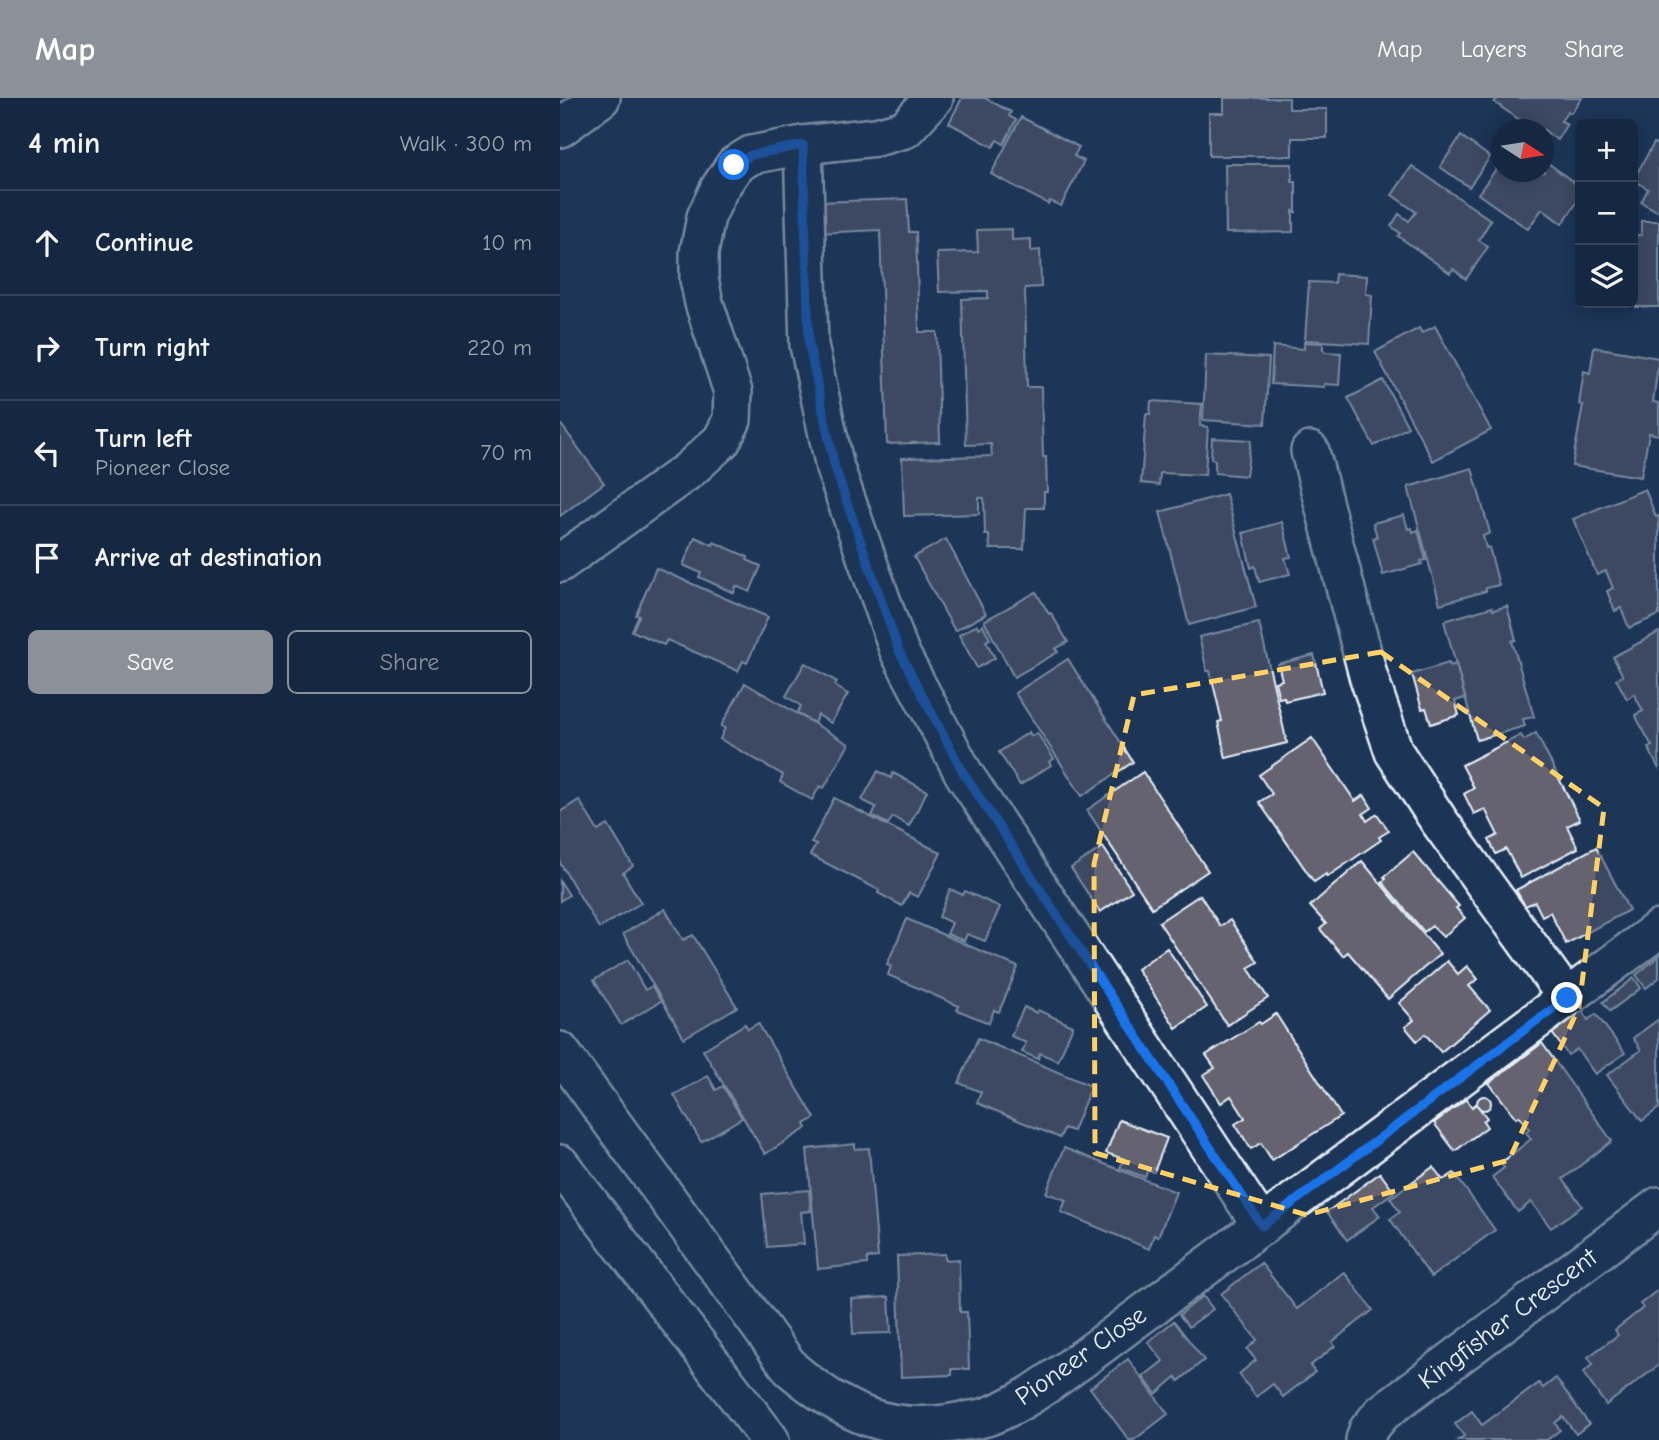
<!DOCTYPE html>
<html lang="en">
<head>
<meta charset="utf-8">
<style>
	body { margin:0; font-family:"Comic Neue",sans-serif; background:#23344c; color:#f1f3f6 }
	.controls { position:absolute; right:21px; top:21px; display:grid; overflow:hidden; border-radius:10px; box-shadow:0 4px 18px #0003 }
	.controls button { width:63px; height:63px; display:grid; place-items:center; padding:0; border:0; border-bottom:2px solid #35445a; background:#162841; color:#f1f3f6; font:35px sans-serif }
	.compass { position:absolute; left:931px; top:21px; width:63px; height:63px; border-radius:50%; background:#162841; box-shadow:0 4px 18px #0003; rotate:102deg }
	.stop { position:absolute; width:21px; height:21px; margin:-16px; border:5px solid #1a73e8; border-radius:50%; background:#fff }
	.stop.end { background:#1a73e8; border-color:#fff; box-shadow:0 2px 7px #0008 }
	.list { margin:0; padding:0; list-style:none }
	h2 { display:flex; justify-content:space-between; align-items:center; height:91px; margin:0; padding:0 28px; font-size:30px }
	h2 small { font-size:23px; font-weight:400; color:#9ea6b1 }
	.list li { display:grid; grid-template-columns:46px 1fr auto; gap:21px; align-items:center; box-sizing:border-box; height:105px; padding:0 28px; border-top:2px solid #35445a }
	.list b { display:block; font-size:26px; white-space:nowrap }
	.list p { margin:0; font-size:23px; white-space:nowrap; color:#9ea6b1 }
	.list em { font-size:23px; font-style:normal; color:#9ea6b1 }
	.actions { display:flex; gap:14px; padding:21px 28px }
	.actions a { flex:1; padding:16px 0; border:2px solid #8c9099; border-radius:10px; text-align:center; font-size:24px; color:#8c9099 }
	.actions .main { background:#8c9099; color:#fff }
	.icon { flex:none; width:38px; height:38px; fill:none; stroke:currentColor; stroke-width:2; stroke-linecap:round; stroke-linejoin:round }
	.map { position:relative; flex:none; width:1099px; height:1342px; overflow:hidden }
	header { display:flex; align-items:center; gap:42px; box-sizing:border-box; height:98px; padding:0 35px; background:#8c9099; color:#fff }
	header strong { font-size:33px }
	nav { display:flex; gap:38px; margin-inline-start:auto; font-size:24px }
	main { display:flex }
	aside { flex:1; background:#162841 }
	.map>svg:first-child { display:block }
	.building { fill:#656470; stroke:#e8f1f8; stroke-width:2 }
	.lines { fill:none; stroke-linecap:round; stroke-linejoin:round }
	.street-casing { stroke:#e8f1f8; stroke-width:42 }
	.street { stroke:#1d3557; stroke-width:37 }
	.route { stroke:#1a73e8; stroke-width:9 }
	.marked { fill:none; stroke:#ffd166; stroke-width:5; stroke-dasharray:14 9; stroke-linejoin:round }
	.labels { text-anchor:middle; dominant-baseline:central; stroke-width:5; stroke-linejoin:round; paint-order:stroke }
	.street-label { font-size:26px; fill:#e8f1f8; stroke:#1d3557 }
</style>
</head>
<body>
<header>
<strong>Map</strong>
<nav><a>Map</a><a>Layers</a><a>Share</a></nav>
</header>
<main>
<aside>
<h2>4 min<small>Walk · 300 m</small></h2>
<ul class="list">
<li><svg class="icon" aria-label="ahead" viewBox="0 0 24 24"><path d="M12 20V5M6 11l6-6 6 6"/></svg><div><b>Continue</b></div><em>10 m</em></li>
<li><svg class="icon" aria-label="right" viewBox="0 0 24 24"><path d="M7 20v-9h11M14 6l5 5-5 5"/></svg><div><b>Turn right</b></div><em>220 m</em></li>
<li><svg class="icon" aria-label="left" viewBox="0 0 24 24"><path d="M17 20v-9H6M10 6l-5 5 5 5"/></svg><div><b>Turn left</b><p>Pioneer Close</p></div><em>70 m</em></li>
<li><svg class="icon" aria-label="arrive" viewBox="0 0 24 24"><path d="M6 21V4h12l-3 4 3 4H6"/></svg><div><b>Arrive at destination</b></div></li>
</ul>
<div class="actions"><a class="main">Save</a><a>Share</a></div>
</aside>
<div class="map">
<svg width="1099" height="1342" viewBox="0 0 1099 1342">
	<rect width="100%" height="100%" fill="#1d3557"/>
	<filter id="ink" filterUnits="userSpaceOnUse"><feTurbulence type="fractalNoise" baseFrequency=".0143" numOctaves="2"/><feDisplacementMap in="SourceGraphic" scale="14" xChannelSelector="R" yChannelSelector="G"/><feConvolveMatrix kernelMatrix="1 2 1 2 8 2 1 2 1" color-interpolation-filters="sRGB"/></filter>
	<g filter="url(#ink)">
		<g class="building">
			<polygon points="402,0 425,0 451,14 449,18 456,22 444,46 437,42 433,49 389,25"/>
			<polygon points="664,0 729,0 729,11 767,11 767,40 732,40 732,58 649,58 649,15 664,15"/>
			<polygon points="938,0 1022,0 1011,15 1008,13 1001,23 1007,26 997,42 984,32 974,32 934,4"/>
			<polygon points="461,19 519,49 514,58 524,63 501,108 490,103 488,106 431,76"/>
			<polygon points="901,38 930,59 909,89 880,69"/>
			<polygon points="1094,45 1099,47 1099,114 1081,104 1088,91 1073,82"/>
			<polygon points="984,62 1020,89 1020,100 1002,126 982,111 968,131 918,96 942,63 942,74 984,74"/>
			<polygon points="665,66 732,66 732,84 736,84 736,114 733,113 733,134 666,135"/>
			<polygon points="852,68 931,122 919,142 928,149 906,181 893,171 890,175 838,138 840,135 831,128 839,116 849,123 856,114 832,97"/>
			<polygon points="347,101 349,134 356,134 359,234 377,234 380,344 327,346 320,132 257,135 257,104"/>
			<polygon points="1081,123 1099,123 1099,209 1076,209 1076,190 1073,190 1073,140 1076,140 1076,137 1081,137"/>
			<polygon points="452,131 452,142 471,141 471,153 480,152 481,189 465,190 467,289 481,289 483,359 486,359 487,394 484,394 484,410 466,410 464,451 430,451 429,437 425,437 424,400 419,400 419,416 344,418 342,360 432,358 431,346 406,347 402,201 428,200 428,193 379,194 377,155 418,154 417,132"/>
			<polygon points="775,176 807,178 806,196 812,197 809,246 745,242 749,184 774,185"/>
			<polygon points="875,228 931,332 873,363 815,254 859,230 862,235"/>
			<polygon points="744,244 763,245 763,251 765,254 781,255 779,287 764,286 764,289 711,286 713,248 744,251"/>
			<polygon points="1034,249 1099,260 1093,304 1099,305 1099,337 1089,335 1081,379 1012,368 1023,307 1019,306 1024,273 1030,275"/>
			<polygon points="646,257 709,260 705,326 643,322"/>
			<polygon points="823,282 848,329 814,348 788,300"/>
			<polygon points="591,303 642,306 640,328 648,329 645,377 600,375 599,387 581,385 586,316 590,316"/>
			<polygon points="0,325 44,385 0,418"/>
			<polygon points="652,340 691,342 686,378 655,375 655,362 651,361"/>
			<polygon points="912,370 930,435 923,438 926,450 929,449 939,487 926,490 926,493 880,506 848,389"/>
			<polygon points="1085,391 1096,419 1099,418 1099,517 1069,530 1061,510 1055,513 1047,493 1053,490 1046,473 1037,477 1013,421"/>
			<polygon points="666,396 696,509 629,527 600,414"/>
			<polygon points="844,417 848,431 852,430 853,434 858,432 866,462 861,463 862,466 823,477 813,440 817,439 813,425"/>
			<polygon points="722,424 731,459 725,460 730,476 699,484 695,468 691,470 683,435"/>
			<polygon points="135,439 153,447 154,444 188,459 187,462 201,468 190,494 176,488 174,495 139,479 141,475 123,467"/>
			<polygon points="386,441 426,516 395,533 354,459"/>
			<polygon points="96,470 208,519 187,565 183,563 178,573 107,542 104,547 72,533 79,518 76,517"/>
			<polygon points="476,494 489,516 491,515 508,544 495,551 498,554 454,579 424,523"/>
			<polygon points="947,508 956,542 952,543 974,619 963,621 965,628 917,642 884,523 932,509 933,512"/>
			<polygon points="699,525 727,645 666,660 658,624 662,623 650,573 647,573 639,539"/>
			<polygon points="417,527 419,530 423,527 430,541 426,543 435,560 417,570 399,537"/>
			<polygon points="1099,534 1099,671 1088,650 1092,648 1075,617 1083,613 1074,596 1067,601 1056,581 1063,578 1053,559"/>
			<polygon points="754,557 763,594 725,603 724,599 719,600 715,584 722,582 718,566"/>
			<polygon points="508,561 573,664 522,698 455,595"/>
			<polygon points="245,565 277,584 275,588 288,596 271,625 258,617 254,625 237,615 241,608 226,598"/>
			<polygon points="889,565 890,568 896,566 905,600 895,603 899,617 871,626 866,610 862,611 852,576"/>
			<polygon points="185,585 289,646 264,690 260,688 252,702 220,684 223,677 160,641 165,630 161,628"/>
			<polygon points="469,634 471,638 477,635 494,661 489,664 491,667 460,687 439,654"/>
			<polygon points="976,635 1020,722 1007,728 1018,750 961,780 946,751 936,756 929,742 938,737 925,711 914,716 904,696 914,690 902,667 961,637 964,642"/>
			<polygon points="752,640 795,703 804,697 812,710 803,716 807,723 817,716 829,733 819,739 821,742 767,779 766,776 754,784 699,704 712,696 699,677"/>
			<polygon points="318,673 331,680 333,675 367,693 349,728 333,719 328,726 312,718 316,709 302,702"/>
			<polygon points="583,674 648,773 592,810 527,712"/>
			<polygon points="274,700 381,755 358,799 349,795 342,808 318,795 319,792 250,757 256,747 251,745"/>
			<polygon points="19,702 38,733 48,727 73,768 63,775 81,805 39,830 0,765 0,714"/>
			<polygon points="543,749 572,793 540,814 511,770"/>
			<polygon points="1036,749 1069,812 1006,846 990,814 982,818 975,804 965,808 956,792"/>
			<polygon points="853,754 899,808 896,810 905,820 883,839 872,828 864,834 822,784 826,781 824,779"/>
			<polygon points="802,763 880,856 828,901 788,854 783,858 760,831 766,826 750,808"/>
			<polygon points="0,783 9,797 0,803"/>
			<polygon points="390,791 403,797 405,793 440,809 425,843 407,836 404,843 387,836 392,825 379,819"/>
			<polygon points="640,797 660,828 670,822 698,864 688,870 708,900 667,927 599,824"/>
			<polygon points="105,811 123,842 133,837 177,909 124,940 63,836"/>
			<polygon points="347,821 458,869 439,914 434,912 429,925 397,912 399,908 328,877 331,868 327,866"/>
			<polygon points="607,850 647,909 616,930 577,871"/>
			<polygon points="1099,858 1099,880 1086,890 1076,877"/>
			<polygon points="68,862 85,892 92,888 101,903 61,927 34,882"/>
			<polygon points="887,863 898,876 907,868 918,881 909,888 930,912 881,954 865,936 857,943 845,929 854,922 839,905"/>
			<polygon points="1074,880 1081,890 1050,913 1043,904"/>
			<polygon points="464,909 477,915 478,912 513,928 498,963 480,955 478,961 462,954 466,945 451,938"/>
			<polygon points="1022,913 1028,922 1036,916 1065,955 1035,976 1017,951 1008,957 992,935"/>
			<polygon points="716,916 781,1018 712,1062 701,1045 691,1051 675,1026 685,1020 671,998 661,1005 643,977 655,970 646,957 699,924 701,926"/>
			<polygon points="1099,921 1099,1010 1082,1023 1047,977 1081,952 1073,940"/>
			<polygon points="198,925 255,1020 245,1026 247,1030 205,1056 143,952 185,926 188,931"/>
			<polygon points="418,940 531,988 513,1033 504,1030 500,1040 417,1005 421,994 399,985"/>
			<polygon points="982,945 1052,1043 1003,1081 1022,1108 991,1130 971,1104 958,1114 932,1079 944,1070 941,1065 971,1041 966,1034 969,1031 959,1018 956,1020 929,985"/>
			<polygon points="148,978 156,992 163,988 182,1020 141,1044 114,997"/>
			<circle cx="924" cy="1005" r="7"/>
			<polygon points="906,1001 912,1009 916,1006 927,1020 923,1023 927,1029 895,1053 874,1025"/>
			<polygon points="559,1022 607,1040 594,1074 588,1072 585,1079 560,1070 564,1061 546,1055"/>
			<polygon points="295,1046 295,1051 309,1050 318,1159 307,1160 307,1166 258,1171 247,1051"/>
			<polygon points="504,1050 616,1094 598,1139 594,1137 589,1151 501,1114 506,1102 486,1095"/>
			<polygon points="873,1069 883,1082 894,1075 935,1132 871,1179 830,1121 840,1114 830,1100"/>
			<polygon points="820,1075 834,1094 813,1109 820,1118 787,1142 767,1114"/>
			<polygon points="249,1092 251,1113 241,1114 244,1146 207,1149 202,1096"/>
			<polygon points="385,1156 385,1162 399,1161 400,1214 407,1214 409,1271 392,1271 392,1277 341,1279 337,1158"/>
			<polygon points="701,1165 737,1211 784,1174 813,1212 772,1244 775,1248 750,1268 755,1274 723,1299 713,1286 696,1299 679,1276 696,1262 687,1251 697,1242 661,1196"/>
			<polygon points="1099,1191 1099,1267 1046,1307 1023,1275 1033,1266 1028,1259 1058,1237 1055,1232 1083,1210 1080,1206"/>
			<polygon points="643,1198 653,1211 629,1229 619,1217"/>
			<polygon points="329,1199 331,1235 293,1236 291,1201"/>
			<polygon points="614,1223 644,1262 619,1283 616,1279 596,1296 583,1279 603,1263 588,1244"/>
			<polygon points="568,1261 608,1316 574,1342 569,1342 530,1290"/>
			<polygon points="996,1280 1029,1326 1016,1336 1003,1319 995,1325 1000,1332 987,1342 898,1342 904,1338 895,1326 912,1313 922,1327 979,1285 983,1290"/>
		</g>
		<g class="lines">
			<defs>
				<g id="street">
					<polyline points="0,30 41,0"/>
					<polyline points="243,47 249,247 275,370 339,553 404,676 702,1128"/>
					<polyline points="750,353 808,577 834,654 879,723 1007,900"/>
					<polyline points="0,465 129,372 162,342 172,322 173,294 144,205 139,181 139,155 146,119 159,91 175,67 191,57 243,47 316,39 345,31 374,0"/>
					<path d="M 0,953 L 231,1271 C 283,1315 328,1337 398,1324 C 408,1322 420,1322 429,1318 C 464,1305 495,1280 525,1259 L 1099,831"/>
					<polyline points="0,1066 210,1342"/>
					<polyline points="805,1342 808,1332 822,1315 1099,1108"/>
				</g>
			</defs>
			<use href="#street" class="street-casing"/>
			<use href="#street" class="street"/>
		</g>
	</g>
	<g class="lines" filter="url(#ink)">
		<polyline class="route" points="174,67 191,57 243,47 249,247 275,370 339,553 404,676 702,1128 1007,900"/>
	</g>
	<path d="M0 0H1099V1342H0ZM 821,554 L 1044,710 L 1019,909 L 949,1062 L 747,1117 L 535,1055 L 534,766 L 574,597 Z" fill="#1d3557" fill-opacity=".55" fill-rule="evenodd"/>
	<path class="marked" d="M 821,554 L 1044,710 L 1019,909 L 949,1062 L 747,1117 L 535,1055 L 534,766 L 574,597 Z"/>
	<g class="labels">
		<g class="street-label">
			<text transform="translate(948 1221) rotate(-37)">Kingfisher Crescent</text>
			<text transform="translate(521 1258) rotate(-35)">Pioneer Close</text>
		</g>
	</g>
</svg>
<div class="controls">
<button>+</button>
<button>−</button>
<button><svg class="icon" aria-label="layers" viewBox="0 0 24 24"><path d="M12 4l9 5-9 5-9-5zM3 14l9 5 9-5"/></svg></button>
</div>
<svg class="compass" viewBox="-18 -18 36 36"><path d="M0-13l5 13h-10z" fill="#e53935"/><path d="M0 13l5-13h-10z" fill="#9ea6b1"/></svg>
<div class="stop" style="left:174px;top:67px"></div>
<div class="stop end" style="left:1007px;top:900px"></div>
</div>
</main>
</body>
</html>
